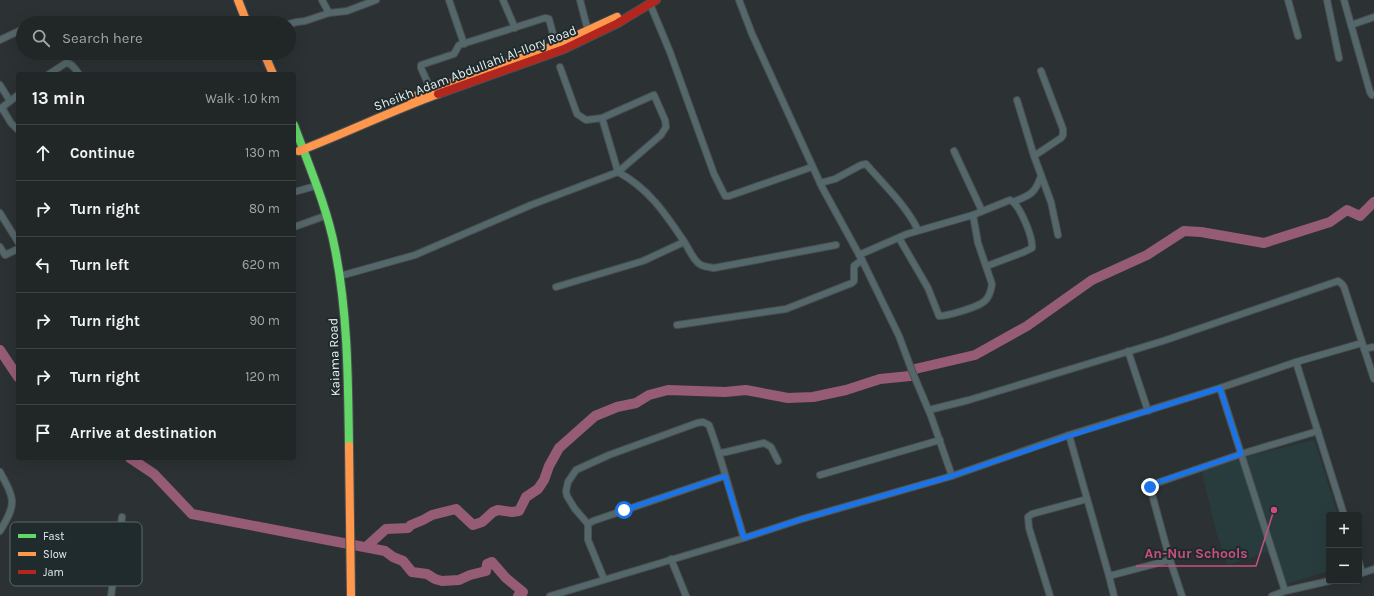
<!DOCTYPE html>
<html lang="en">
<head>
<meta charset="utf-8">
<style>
	body { margin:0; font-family:Karla,sans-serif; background:#292e2f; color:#f1f3f6 }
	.controls { position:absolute; right:12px; bottom:12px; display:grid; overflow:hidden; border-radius:4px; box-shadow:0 4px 16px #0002 }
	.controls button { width:36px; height:36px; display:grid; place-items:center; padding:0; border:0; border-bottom:1px solid #3e4344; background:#212627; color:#f1f3f6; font:20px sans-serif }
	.stop { position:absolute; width:12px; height:12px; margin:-9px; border:3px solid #1a73e8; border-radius:50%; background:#fff }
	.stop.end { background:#1a73e8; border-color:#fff; box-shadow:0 1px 4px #0008 }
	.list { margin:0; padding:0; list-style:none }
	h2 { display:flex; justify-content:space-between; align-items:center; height:52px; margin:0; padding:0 16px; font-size:17px }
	h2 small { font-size:13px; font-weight:400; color:#a2a5a7 }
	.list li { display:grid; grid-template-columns:26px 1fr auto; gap:12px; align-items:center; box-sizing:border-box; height:56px; padding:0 16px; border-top:1px solid #3e4344 }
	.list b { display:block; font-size:15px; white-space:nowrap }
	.list em { font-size:13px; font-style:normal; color:#a2a5a7 }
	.icon { flex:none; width:22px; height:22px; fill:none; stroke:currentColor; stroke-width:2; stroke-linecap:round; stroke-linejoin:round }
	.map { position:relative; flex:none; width:1374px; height:596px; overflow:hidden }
	.search { position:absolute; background:#212627; box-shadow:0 4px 16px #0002; left:16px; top:16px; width:280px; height:44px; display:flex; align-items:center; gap:10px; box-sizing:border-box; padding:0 14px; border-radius:22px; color:#a2a5a7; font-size:15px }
	.panel { position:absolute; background:#212627; box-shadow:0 4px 16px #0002; left:16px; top:72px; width:280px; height:388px; border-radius:4px }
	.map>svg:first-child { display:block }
	.built { fill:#283c3e }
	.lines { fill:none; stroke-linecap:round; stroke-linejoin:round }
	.river { stroke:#965c76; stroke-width:10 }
	.street-casing { stroke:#4b4f51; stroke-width:8 }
	.fast-casing { stroke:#4b4f51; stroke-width:10 }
	.slow-casing { stroke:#4b4f51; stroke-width:10 }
	.jam-casing { stroke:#4b4f51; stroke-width:10 }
	.street { stroke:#54676b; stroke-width:6 }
	.fast { stroke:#63d668; stroke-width:8 }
	.slow { stroke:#ff974d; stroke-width:8 }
	.jam { stroke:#b3261e; stroke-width:8 }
	.route { stroke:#1a73e8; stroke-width:5 }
	.labels { text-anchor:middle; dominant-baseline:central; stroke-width:4; stroke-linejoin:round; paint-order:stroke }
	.street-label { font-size:13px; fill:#e7eff0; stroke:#1f2b2d }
	.key { fill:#1f2b2d; stroke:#5b6668; stroke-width:1 }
	.key-label { font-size:11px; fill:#e7eff0 }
	.leader { fill:none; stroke:#cb4e80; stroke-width:1.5 }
	.callout-dot { fill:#cb4e80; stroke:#1f2b2d; stroke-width:1.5 }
	.callout-label { font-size:14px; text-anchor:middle; font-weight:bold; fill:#cb4e80; stroke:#1f2b2d; stroke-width:4; stroke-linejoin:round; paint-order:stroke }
</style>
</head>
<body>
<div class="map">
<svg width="1374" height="596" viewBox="0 0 1374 596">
	<rect width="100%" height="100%" fill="#2c3234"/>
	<polygon class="built" points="1314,440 1338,515 1329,515 1329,571 1286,584 1267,552 1228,565 1217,535 1201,468"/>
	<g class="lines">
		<g class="river">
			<polyline points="0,350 18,377"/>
			<polyline points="130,458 154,474 192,514 385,551 393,557 403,561 412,572 427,574 435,579 442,581 459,580 470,575 486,571 487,564 492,562 506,578 523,592 518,596"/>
			<polyline points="366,547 386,529 408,528 411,525 423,520 432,515 456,509 473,525 482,522 493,512 498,510 512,512 519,511 526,497 538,489 544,480 549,466 559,448 595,416 617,407 636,403 649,395 668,390 725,392 746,390 788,398 813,397 846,390 880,379 910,376 915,369 975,355 1027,326 1092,280 1147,255 1184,231 1201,232 1264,243 1330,222 1347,210 1360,216 1374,202"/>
		</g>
		<defs>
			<g id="street">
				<polyline points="322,0 329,13"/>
				<polyline points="449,0 464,44"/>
				<polyline points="503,0 515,28"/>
				<polyline points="580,0 588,31"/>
				<polyline points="739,0 752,34 822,187 862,260 899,336 912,371 931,416 952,476"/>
				<polyline points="1288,0 1298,36"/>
				<polyline points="1327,0 1339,58"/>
				<polyline points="1344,0 1370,92 1372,95"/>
				<polyline points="650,4 670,52 714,174 725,196 729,196 812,167"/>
				<polyline points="35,23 40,21"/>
				<polyline points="289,24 297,22 305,21 329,13 347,11 376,0"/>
				<polyline points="1351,25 1374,17"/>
				<polyline points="0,40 23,29"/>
				<path d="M 560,67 L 577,114 L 586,120 L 602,118 L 618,172 C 648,188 665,213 683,240 C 689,248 693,261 701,265 C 705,267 710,267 714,268 L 836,245"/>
				<path d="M 49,74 L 66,63 C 72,63 75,69 79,74"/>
				<polyline points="0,85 10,101"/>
				<polyline points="431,90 421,68 421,65 454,54 459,45 545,18 549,19 556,45"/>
				<polyline points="1017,100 1034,156 1051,202 1058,235"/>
				<polyline points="2,108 11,123 18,130"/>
				<polyline points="0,109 18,95"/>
				<polyline points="954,151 982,211"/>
				<polyline points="1034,156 1061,138 1063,135 1063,129 1041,71"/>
				<path d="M 820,183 L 835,179 L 861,165 L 866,164 C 885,186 905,204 918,230"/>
				<polyline points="294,192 312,187"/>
				<polyline points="0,213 18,242"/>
				<polyline points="294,227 322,217"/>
				<path d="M 899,238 L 928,288 L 939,316 C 948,316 974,308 982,303 C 988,300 991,291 992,284 L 978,243 L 973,215"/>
				<polyline points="0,247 5,255 18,249"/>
				<path d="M 859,255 L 907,234 L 973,215 L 1010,200 L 1013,202 C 1030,195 1035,194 1041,176"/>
				<path d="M 987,266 L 1024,252 L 1032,248 C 1033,237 1021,209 1013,202"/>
				<polyline points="340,276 415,255 531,205 618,172 661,135 666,127 665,120 654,95 602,118"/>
				<polyline points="556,287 643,261 684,242"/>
				<polyline points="677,325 786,309 852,283 854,281 854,266 862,260"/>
				<polyline points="1364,349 1374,347"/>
				<polyline points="1128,351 1148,411"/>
				<polyline points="1296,362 1344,515"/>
				<polyline points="1220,388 1285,591"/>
				<polyline points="929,410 969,400 1163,341 1338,281 1342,284 1344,287 1374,379"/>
				<polyline points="1069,435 1109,576 1114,596"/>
				<polyline points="719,453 726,452 764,443 771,447 778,461"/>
				<path d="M 0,472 C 15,500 17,503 0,531"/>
				<polyline points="820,475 940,440"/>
				<polyline points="588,524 593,521 725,476"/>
				<polyline points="671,559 686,596"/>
				<polyline points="1359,562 1362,573"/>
				<polyline points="1359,574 1374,569"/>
				<polyline points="1109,576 1170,560"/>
				<path d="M 604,579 L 588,540 L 588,524 L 575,509 L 567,496 L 566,491 L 568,482 L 576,470 L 609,455 L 697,423 L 703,422 L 709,425 C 723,462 732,501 744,538"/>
				<polyline points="111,596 122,517"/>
				<polyline points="550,596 744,538 802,519 952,476 1069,435 1220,388 1296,362 1362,343"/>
				<polyline points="1050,596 1029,528 1028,517 1032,514 1087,499"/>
				<polyline points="1182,596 1170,560 1150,487 1151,485 1241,454 1318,431"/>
				<polyline points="1272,596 1285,591 1329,581"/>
			</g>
			<path id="fast" d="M 294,125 C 309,166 327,207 335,249 C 348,314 348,381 349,446"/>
			<g id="slow">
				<polyline points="238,0 247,23"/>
				<polyline points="264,53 273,74"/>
				<polyline points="410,98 556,45 617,17"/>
				<path d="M 299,151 C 346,133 391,111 438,94"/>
				<polyline points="349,446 351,596"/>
			</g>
			<polyline id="jam" points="438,94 564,49 618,23 656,0"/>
		</defs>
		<use href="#street" class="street-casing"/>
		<use href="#fast" class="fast-casing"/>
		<use href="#slow" class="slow-casing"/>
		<use href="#jam" class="jam-casing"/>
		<use href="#street" class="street"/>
		<use href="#fast" class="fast"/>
		<use href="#slow" class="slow"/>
		<use href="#jam" class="jam"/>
	</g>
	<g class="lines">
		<polyline class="route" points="624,510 725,476 744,538 802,519 952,476 1069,436 1220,388 1241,454 1155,483 1151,485 1150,487"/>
	</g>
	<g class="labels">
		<g class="street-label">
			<text transform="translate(475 68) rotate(-21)">Sheikh Adam Abdullahi Al-Ilory Road</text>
			<text transform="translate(334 357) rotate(-92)">Kaiama Road</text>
		</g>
	</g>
	<rect x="10" y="522" width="132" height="64" rx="6" class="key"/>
	<rect x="18" y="534" width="18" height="4" fill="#63d668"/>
	<rect x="18" y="552" width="18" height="4" fill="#ff974d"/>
	<rect x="18" y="570" width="18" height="4" fill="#b3261e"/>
	<g class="key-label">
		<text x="43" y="540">Fast</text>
		<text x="43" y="558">Slow</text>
		<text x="43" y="576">Jam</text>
	</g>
	<path class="leader" d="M1274 510L1256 566H1136"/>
	<circle class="callout-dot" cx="1274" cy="510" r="4"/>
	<g class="callout-label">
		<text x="1196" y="558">An-Nur Schools</text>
	</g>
</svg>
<div class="controls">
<button>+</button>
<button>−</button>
</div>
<div class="stop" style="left:624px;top:510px"></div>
<div class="stop end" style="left:1150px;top:487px"></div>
<div class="search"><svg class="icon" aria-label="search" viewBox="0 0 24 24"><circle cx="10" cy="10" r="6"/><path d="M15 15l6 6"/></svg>Search here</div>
<section class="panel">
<h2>13 min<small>Walk · 1.0 km</small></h2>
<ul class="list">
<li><svg class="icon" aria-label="ahead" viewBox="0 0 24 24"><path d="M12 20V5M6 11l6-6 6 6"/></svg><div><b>Continue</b></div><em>130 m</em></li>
<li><svg class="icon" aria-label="right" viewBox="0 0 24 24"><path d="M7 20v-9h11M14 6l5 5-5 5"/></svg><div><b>Turn right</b></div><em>80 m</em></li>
<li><svg class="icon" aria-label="left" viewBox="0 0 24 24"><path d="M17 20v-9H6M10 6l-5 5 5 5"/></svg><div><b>Turn left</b></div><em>620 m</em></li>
<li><svg class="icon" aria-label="right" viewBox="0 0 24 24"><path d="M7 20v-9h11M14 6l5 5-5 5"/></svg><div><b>Turn right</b></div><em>90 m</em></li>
<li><svg class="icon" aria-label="right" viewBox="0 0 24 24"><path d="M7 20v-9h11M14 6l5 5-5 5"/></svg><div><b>Turn right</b></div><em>120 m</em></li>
<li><svg class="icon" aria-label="arrive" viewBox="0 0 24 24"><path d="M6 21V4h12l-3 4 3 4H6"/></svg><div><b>Arrive at destination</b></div></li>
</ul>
</section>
</div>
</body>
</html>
